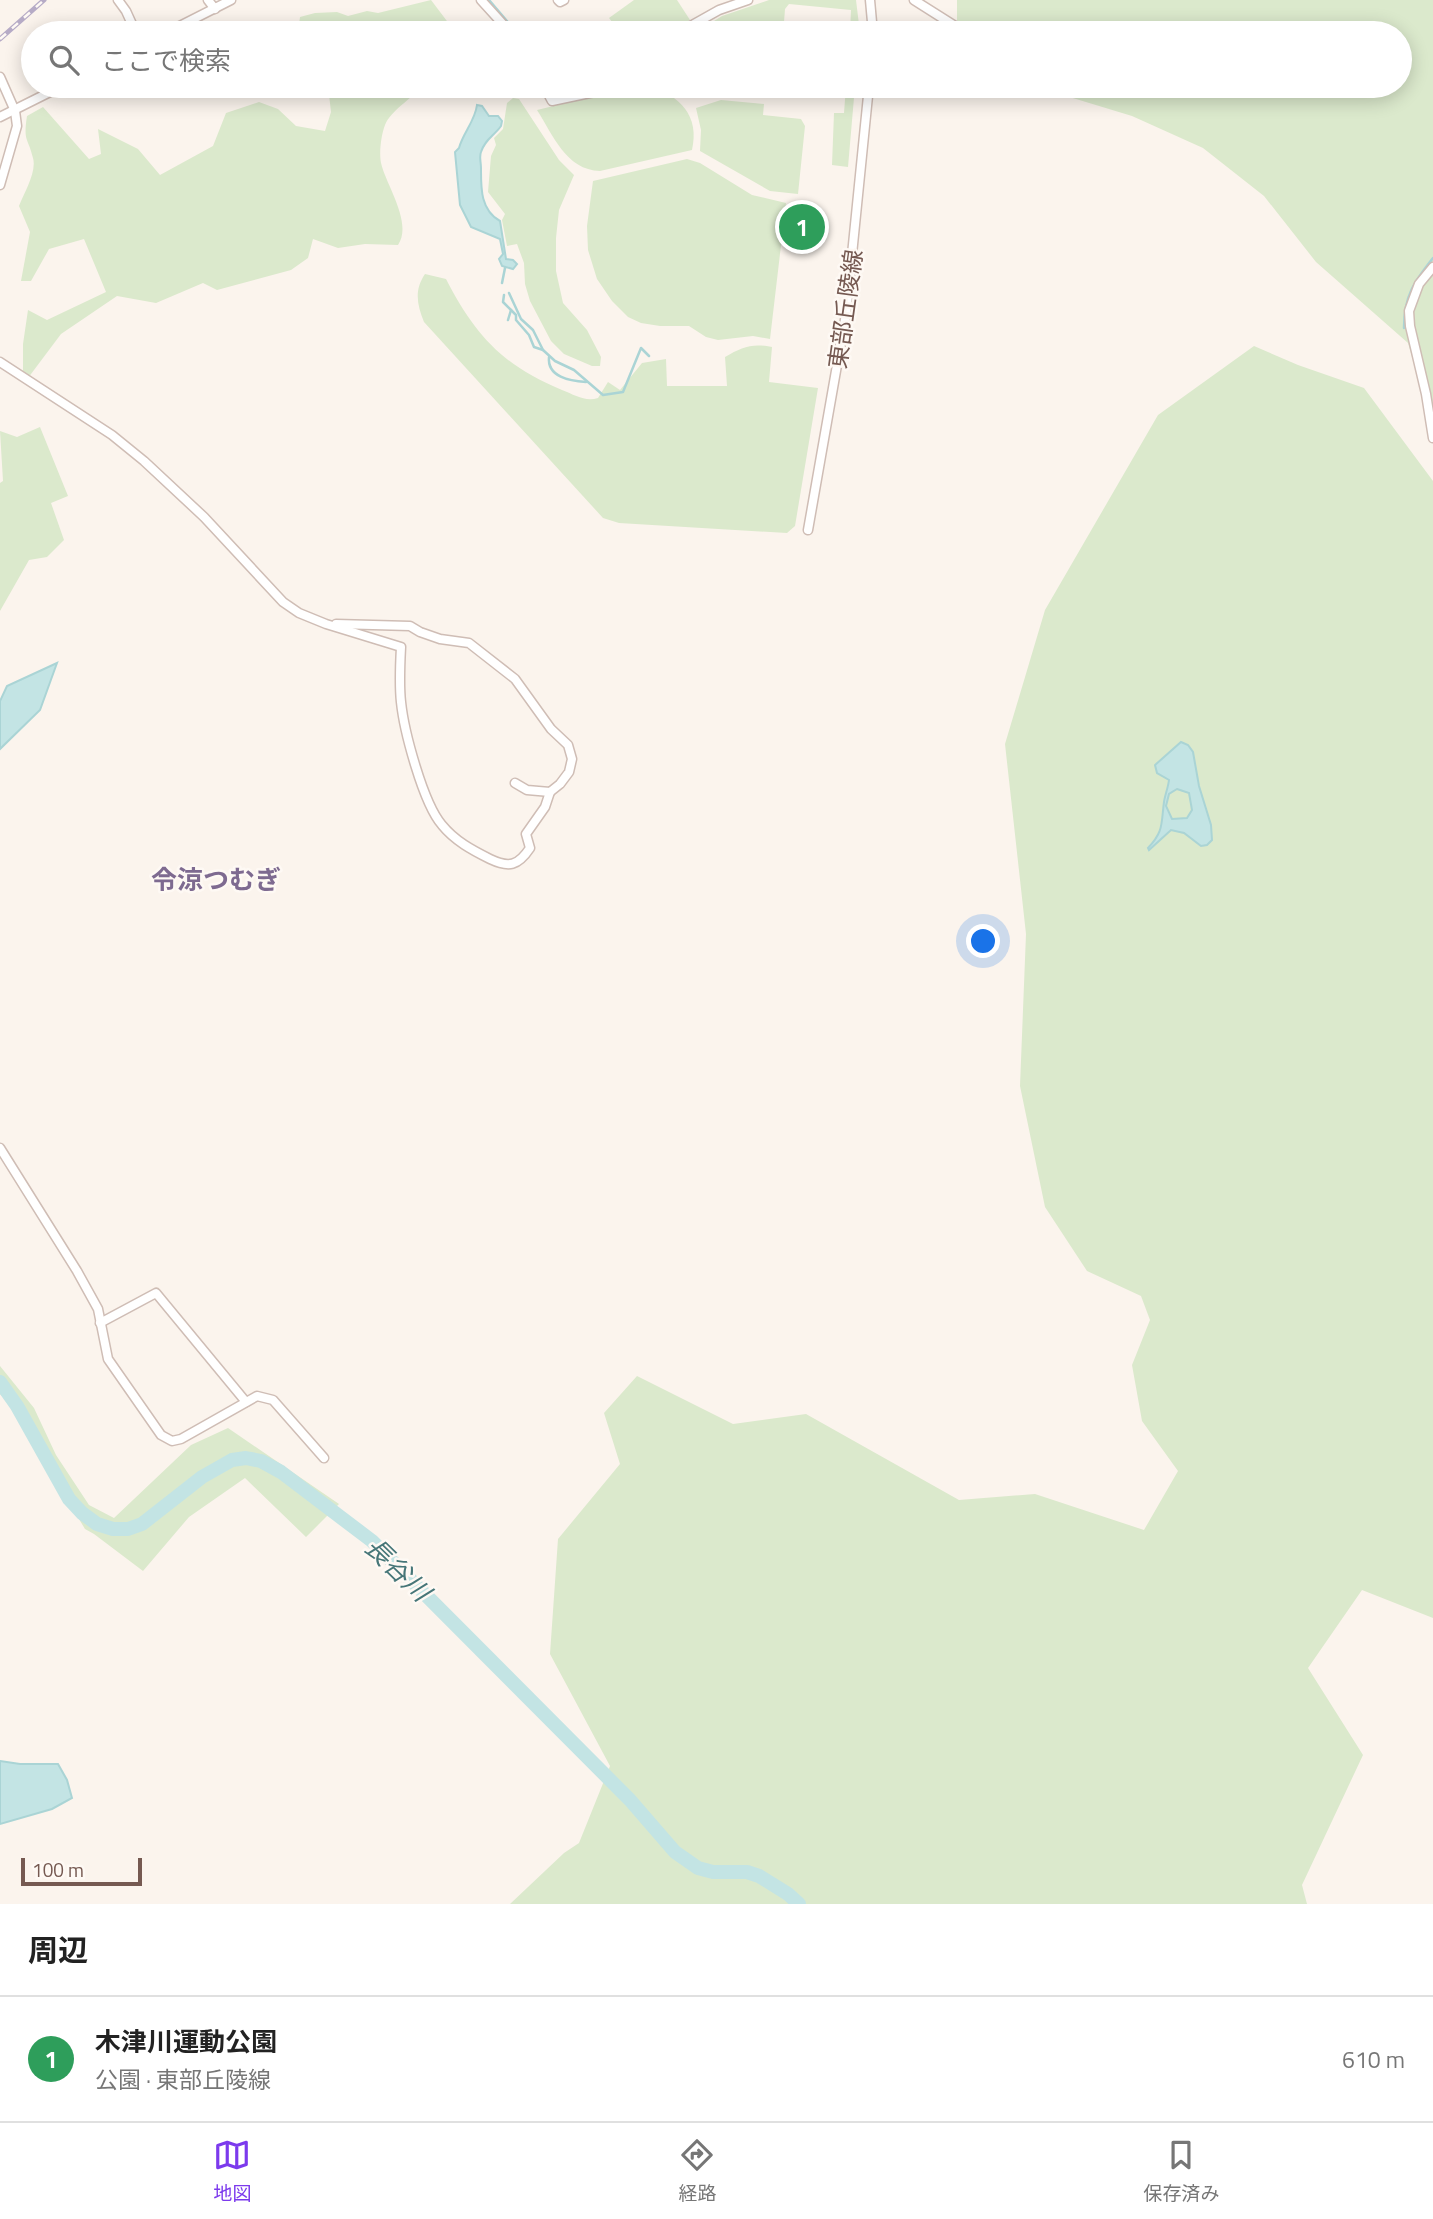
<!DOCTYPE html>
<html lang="ja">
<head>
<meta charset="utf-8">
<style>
	body { margin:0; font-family:"Titillium Web","Noto Sans JP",sans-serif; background:#f2f2f2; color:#222 }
	.scale { position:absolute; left:21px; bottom:18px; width:121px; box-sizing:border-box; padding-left:7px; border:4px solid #755951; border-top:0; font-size:19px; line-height:24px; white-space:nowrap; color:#755951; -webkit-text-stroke:5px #fef9f4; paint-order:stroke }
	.you { position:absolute; left:984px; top:942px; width:24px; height:24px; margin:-18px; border:5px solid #fff; border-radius:50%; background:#1a73e8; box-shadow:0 0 0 10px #1a73e833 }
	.badge { display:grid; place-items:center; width:46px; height:46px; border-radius:50%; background:#7c3aed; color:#fff; font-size:23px; font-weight:700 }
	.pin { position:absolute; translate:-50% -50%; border:4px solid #fff; box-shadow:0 2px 7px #0006 }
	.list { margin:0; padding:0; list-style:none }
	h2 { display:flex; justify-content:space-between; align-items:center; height:91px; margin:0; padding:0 28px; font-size:30px }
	h2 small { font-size:23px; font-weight:400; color:#767676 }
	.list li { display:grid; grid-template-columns:46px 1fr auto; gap:21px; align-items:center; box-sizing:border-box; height:126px; padding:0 28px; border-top:2px solid #e0e0e0 }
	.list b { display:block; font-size:26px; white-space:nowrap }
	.list p { margin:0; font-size:23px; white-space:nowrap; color:#767676 }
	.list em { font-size:23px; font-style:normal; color:#767676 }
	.icon { flex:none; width:38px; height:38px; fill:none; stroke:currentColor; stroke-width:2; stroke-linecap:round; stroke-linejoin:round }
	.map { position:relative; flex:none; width:1433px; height:1904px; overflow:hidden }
	.search { position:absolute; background:#fff; box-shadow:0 4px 18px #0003; left:21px; right:21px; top:21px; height:77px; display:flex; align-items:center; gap:18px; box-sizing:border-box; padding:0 24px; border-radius:38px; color:#767676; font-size:26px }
	.sheet { height:217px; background:#fff }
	nav { display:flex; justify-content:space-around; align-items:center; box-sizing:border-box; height:98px; border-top:2px solid #e0e0e0; background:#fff; font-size:19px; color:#767676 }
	nav a { display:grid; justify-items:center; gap:4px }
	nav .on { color:#7c3aed }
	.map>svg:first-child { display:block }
	.green { fill:#dbe9cc }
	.water { fill:#c3e4e4; stroke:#aad4d5; stroke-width:2; fill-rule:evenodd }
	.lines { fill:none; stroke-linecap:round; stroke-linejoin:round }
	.stream { stroke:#aad4d5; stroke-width:2.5 }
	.river { stroke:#c3e4e4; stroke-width:14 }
	.minor-casing { stroke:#cfbdb5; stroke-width:11 }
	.minor { stroke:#fff; stroke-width:8 }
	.rail-casing { stroke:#b6abc6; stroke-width:5 }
	.rail { stroke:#fef9f4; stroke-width:2.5; stroke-dasharray:8; stroke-linecap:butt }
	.labels { text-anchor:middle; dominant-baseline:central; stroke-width:5; stroke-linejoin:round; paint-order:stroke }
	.street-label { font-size:24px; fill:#755951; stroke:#fef9f4 }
	.neighbourhood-label { font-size:26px; font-weight:bold; fill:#7e6a90; stroke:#fef9f4 }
	.water-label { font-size:26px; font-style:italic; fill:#467678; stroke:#fef9f4 }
</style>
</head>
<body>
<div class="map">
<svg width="1433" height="1904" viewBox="0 0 1433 1904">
	<rect width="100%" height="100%" fill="#fbf4ed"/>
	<g class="green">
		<polygon points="431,0 456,33 293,33 298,32 300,17 315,13 337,12 348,16 367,11 378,13"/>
		<polygon points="634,0 677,0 690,20 669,33 621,33 609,18"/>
		<polygon points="769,0 856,0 860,33 850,33 851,10 789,4 785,9 784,22 766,21 732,24 716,33 695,33 722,16"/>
		<polygon points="957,0 1433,0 1433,429 1408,343 1316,262 1264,196 1203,148 1132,116 1053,92 1043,86 1400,86 1400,33 957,33"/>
		<path d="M 328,86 L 422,86 C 412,99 391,110 385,125 C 381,135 379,153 381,163 C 386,185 413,223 398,245 L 365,244 L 338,248 L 313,239 L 308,258 L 291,270 L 217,290 L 203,283 L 156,303 L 117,296 L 61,334 L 28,378 L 23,374 L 23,344 L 28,310 L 47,320 L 106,292 L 84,239 L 49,249 L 31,281 L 21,281 L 30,232 L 19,206 C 24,193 37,172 33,158 C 28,137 23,142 27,116 L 43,107 L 89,159 L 101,154 L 98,129 L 138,149 L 160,175 L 213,146 L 226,113 L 259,102 L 278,109 L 296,126 L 325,131 L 331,112 Z"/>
		<path d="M 650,86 C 680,96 700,116 692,150 L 600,171 C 566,170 553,135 537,110 L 628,88 Z"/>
		<polygon points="846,86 855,86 848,167 832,165 834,113 844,113"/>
		<polygon points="513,98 519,99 559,160 574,175 559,210 556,238 556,271 563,303 587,330 601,357 600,366 592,366 564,354 551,341 530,301 525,284 524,263 517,244 507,246 502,220 505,214 488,192 491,156 496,145 494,138 503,129 507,103"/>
		<polygon points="721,100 764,104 763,115 801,119 805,126 798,194 770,191 700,151 701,130 696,108"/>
		<polygon points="687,159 700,163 752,195 786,203 770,339 753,336 718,340 706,337 689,326 660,326 641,323 628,317 612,301 597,279 588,250 587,226 593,181"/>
		<path d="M 425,274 L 446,279 C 475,335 503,366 562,390 C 575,395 585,402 598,398 L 608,382 L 620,390 L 642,363 L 666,359 L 667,386 L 727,386 L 725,357 C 742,347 752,343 772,347 L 769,382 L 818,388 L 795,526 L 787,533 L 619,523 L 603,518 L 424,322 C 417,305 414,290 425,274 Z"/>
		<polygon points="1254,346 1298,365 1364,388 1433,481 1433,1618 1362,1590 1308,1668 1363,1755 1302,1885 1307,1904 510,1904 564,1853 579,1843 610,1766 550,1654 558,1539 620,1464 604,1413 637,1376 733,1424 806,1414 959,1500 1035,1494 1144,1530 1178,1471 1142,1421 1132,1365 1150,1320 1141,1296 1087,1271 1045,1207 1020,1086 1026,934 1005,744 1045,610 1158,415"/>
		<polygon points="40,427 68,496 51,503 64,540 47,557 29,560 0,611 0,483 3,481 0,431 17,437"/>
		<polygon points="0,1366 34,1408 56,1455 89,1505 114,1518 191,1445 228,1428 339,1504 306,1537 245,1478 189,1517 143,1571 94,1534 85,1529 11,1406 0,1394"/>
	</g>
	<g class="water">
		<path d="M 477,105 L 482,106 L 489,116 L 498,116 L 502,121 L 501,126 C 494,136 485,139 481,152 C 479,157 481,162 481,168 C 481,187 480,210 500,221 L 506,259 L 513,260 L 517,264 L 513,269 L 502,266 L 499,259 L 503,254 L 500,239 L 471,227 L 460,205 L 455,152 L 459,148 C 463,133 475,121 477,105 Z"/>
		<polygon points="57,663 40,710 0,749 0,701 7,686"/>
		<path d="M 1181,742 L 1188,745 L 1193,752 L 1199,786 L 1211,825 L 1212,840 L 1207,845 L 1201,846 L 1184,833 L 1171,830 L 1149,850 L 1148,848 C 1164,831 1161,824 1164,802 C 1165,795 1168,788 1169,780 L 1157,773 L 1155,765 ZM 1177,789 L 1189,793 L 1192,810 L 1187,818 L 1172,819 L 1166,806 L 1169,794 Z"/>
		<polygon points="0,1761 20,1764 58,1764 67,1780 72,1798 52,1809 0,1824"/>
	</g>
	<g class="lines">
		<g class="stream">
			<polyline points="489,0 517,33"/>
			<polyline points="502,283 505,268"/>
			<polyline points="509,293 521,319 533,330 543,350 555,361 574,370 603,395 623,392 641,348 649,356"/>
			<polyline points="504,295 503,302 511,310 508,320"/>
			<polyline points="511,310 516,315 516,320 529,335 534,347 543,350"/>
			<path d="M 1404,328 C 1404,296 1414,282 1433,258"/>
			<path d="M 549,357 C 547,377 570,381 586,382"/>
		</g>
		<polyline class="river" points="0,1382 17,1406 69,1499 82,1513 97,1524 113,1529 128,1529 142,1524 202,1477 232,1460 246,1458 261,1461 281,1472 372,1541 630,1800 675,1852 698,1868 713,1872 747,1872 759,1876 788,1894 799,1904"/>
		<defs>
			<g id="minor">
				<polyline points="118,0 126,11 136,33"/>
				<polyline points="208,0 215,9"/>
				<polyline points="481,0 511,33"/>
				<polyline points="558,0 560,2 564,0"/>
				<polyline points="870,0 873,33"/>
				<polyline points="914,0 966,33"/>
				<polyline points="166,33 231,0"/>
				<polyline points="678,33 719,10 748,0"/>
				<polyline points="0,77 15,111 17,126 0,185"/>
				<polyline points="544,86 552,101 623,86"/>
				<path d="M 1136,86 C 1158,93 1174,93 1197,86"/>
				<polyline points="549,93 584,86"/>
				<polyline points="0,117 62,86"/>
				<polyline points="1433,267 1419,284 1409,311 1410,326 1426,394 1433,438"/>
				<path d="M 0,362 L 112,435 L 144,461 L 204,517 L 283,602 L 299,613 L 326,624 L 401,647 C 400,666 399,684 401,702 C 404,731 423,803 442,825 C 455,841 472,850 490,859 C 509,868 518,866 530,848 L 526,834 L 545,807 L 550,792"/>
				<polyline points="808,530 846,314 869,86"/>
				<polyline points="336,624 410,626 420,632 440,639 469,643 515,679 551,729 568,745 572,759 569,772 560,784 550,792 527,790 515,783"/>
				<polyline points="0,1148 77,1271 98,1309 108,1359 161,1435 172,1441 181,1439 257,1396 273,1400 324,1458"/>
				<polyline points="100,1323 156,1293 246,1402"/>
			</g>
		</defs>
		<use href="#minor" class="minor-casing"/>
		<use href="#minor" class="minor"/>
		<defs>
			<polyline id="rail" points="0,39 44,0"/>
		</defs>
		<use href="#rail" class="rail-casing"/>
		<use href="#rail" class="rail"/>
	</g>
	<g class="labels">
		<g class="street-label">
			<text transform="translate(845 309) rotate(-82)">東部丘陵線</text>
		</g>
		<g class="neighbourhood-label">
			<text x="216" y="879">令涼つむぎ</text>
		</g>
		<g class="water-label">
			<text transform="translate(398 1569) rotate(44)">長谷川</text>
		</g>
	</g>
</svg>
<div class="scale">100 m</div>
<div class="you"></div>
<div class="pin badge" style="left:802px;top:227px;background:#2e9e5b">1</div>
<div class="search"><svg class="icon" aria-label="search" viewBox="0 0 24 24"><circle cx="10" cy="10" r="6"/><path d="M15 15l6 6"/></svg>ここで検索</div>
</div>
<section class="sheet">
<h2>周辺<small></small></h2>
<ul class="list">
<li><span class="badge" style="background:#2e9e5b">1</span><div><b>木津川運動公園</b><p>公園 · 東部丘陵線</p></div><em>610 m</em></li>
</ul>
</section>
<nav>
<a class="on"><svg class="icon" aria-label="map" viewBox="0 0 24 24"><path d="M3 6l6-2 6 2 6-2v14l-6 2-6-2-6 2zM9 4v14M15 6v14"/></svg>地図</a>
<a><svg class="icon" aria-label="directions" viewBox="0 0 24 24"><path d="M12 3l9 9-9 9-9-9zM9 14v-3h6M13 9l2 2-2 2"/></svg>経路</a>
<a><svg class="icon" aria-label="saved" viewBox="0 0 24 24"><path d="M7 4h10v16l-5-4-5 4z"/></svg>保存済み</a>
</nav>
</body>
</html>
